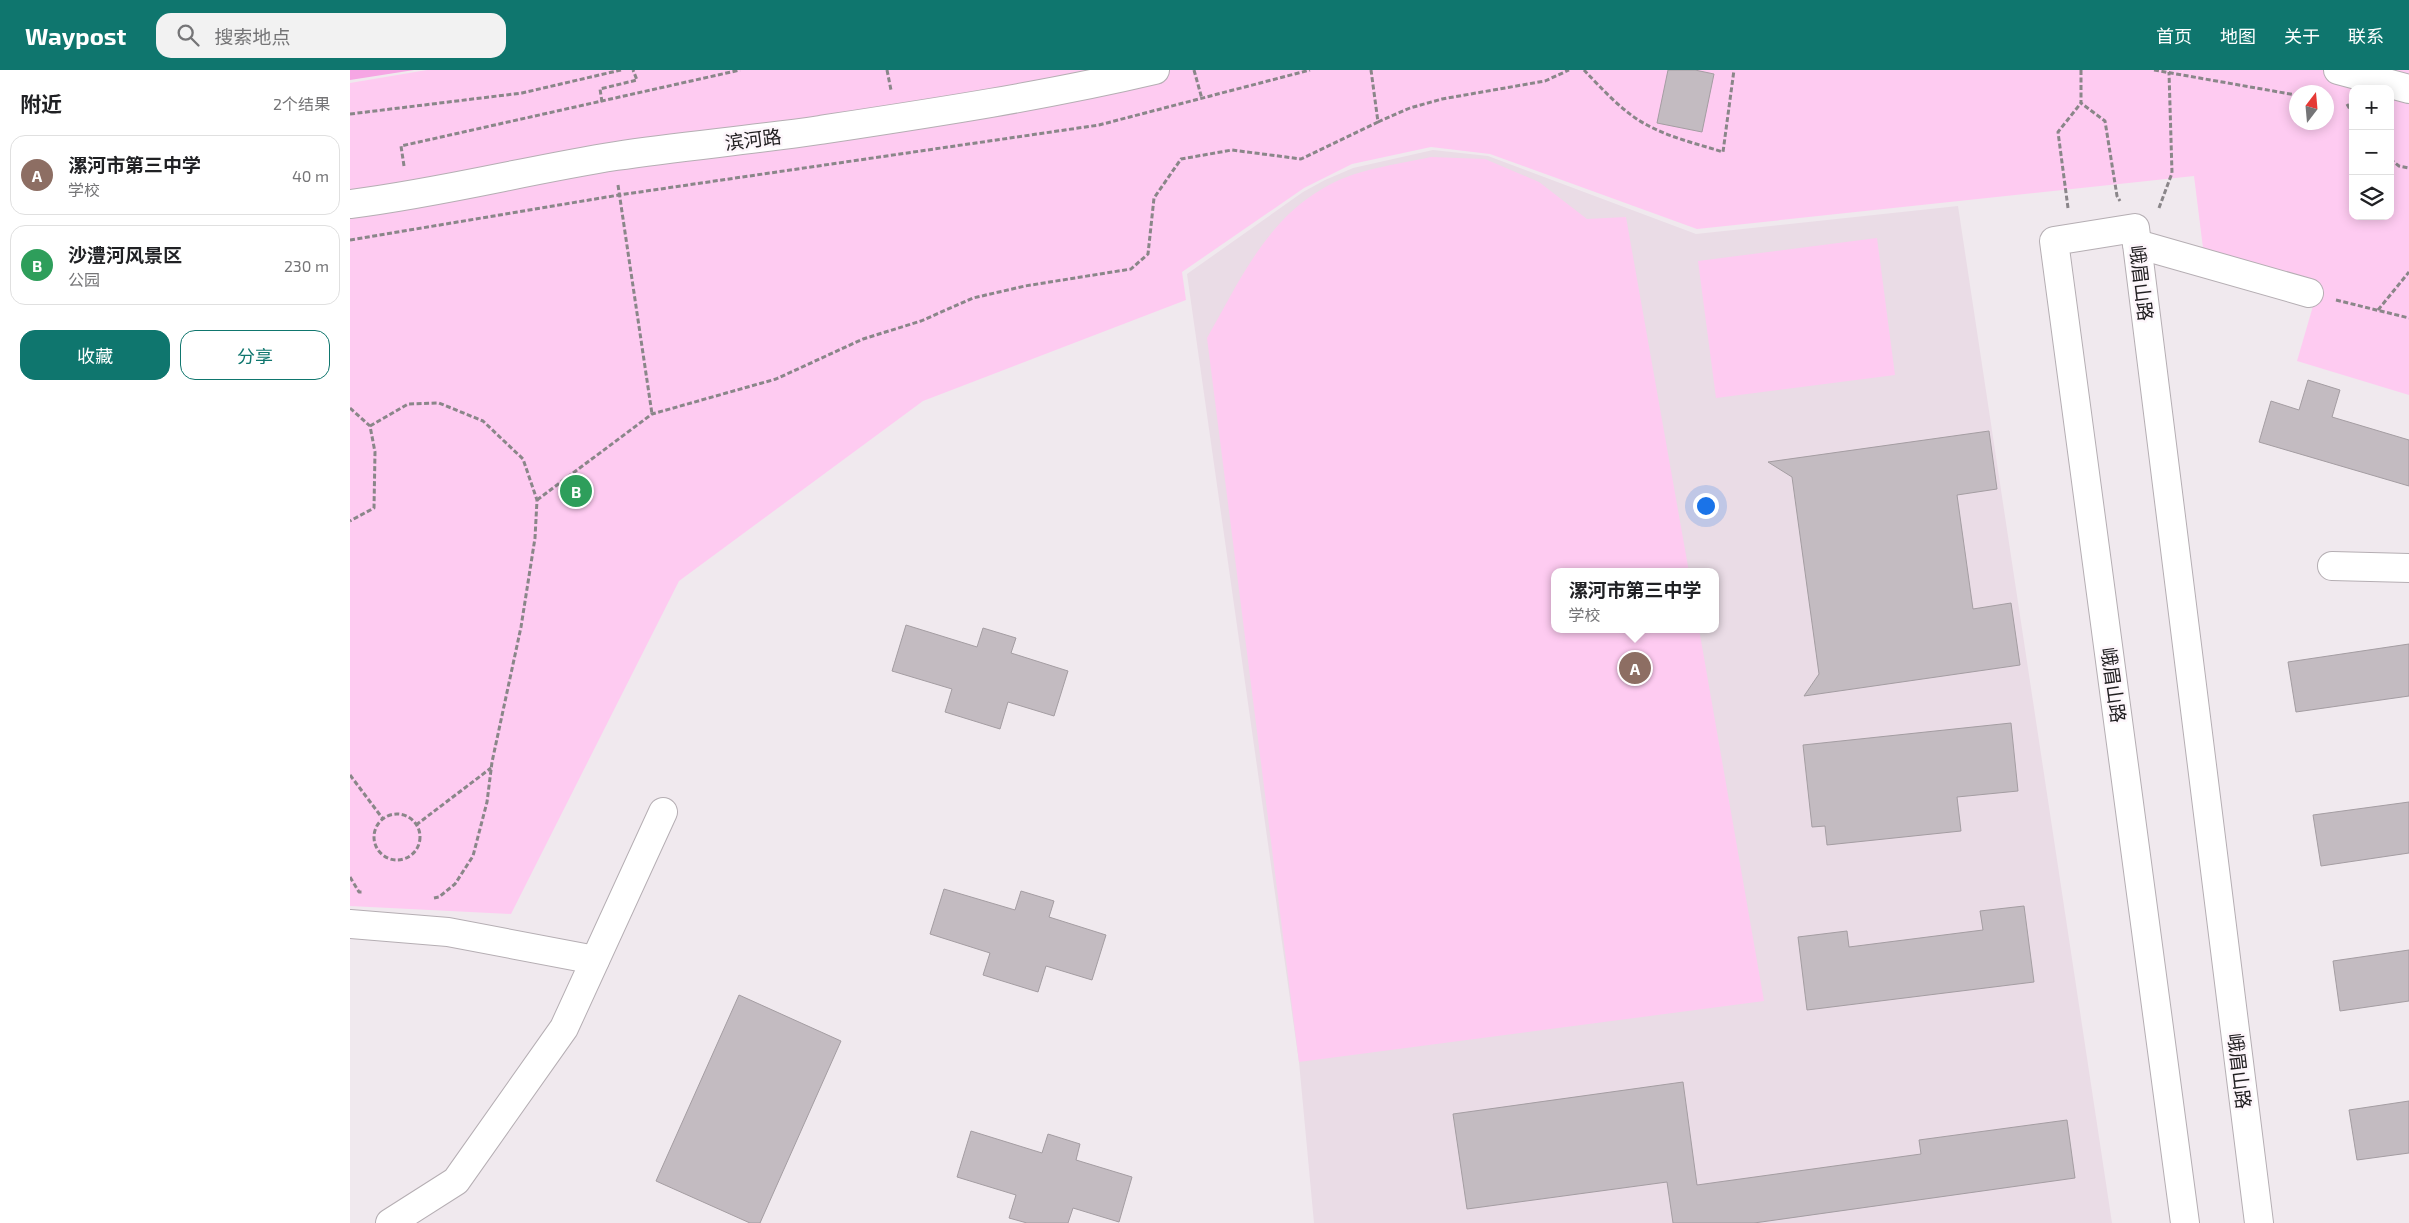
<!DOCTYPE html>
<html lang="zh">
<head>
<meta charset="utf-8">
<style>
	body { margin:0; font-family:"Exo 2","Noto Sans SC",sans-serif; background:#f2f2f2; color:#202124 }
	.controls { position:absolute; right:15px; top:15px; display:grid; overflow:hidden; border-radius:10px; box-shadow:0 2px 12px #0003 }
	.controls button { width:45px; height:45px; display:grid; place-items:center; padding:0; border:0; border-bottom:1px solid #e0e0e0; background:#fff; color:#202124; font:25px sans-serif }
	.compass { position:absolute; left:1939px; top:15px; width:45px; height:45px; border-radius:50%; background:#fff; box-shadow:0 2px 12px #0003; rotate:16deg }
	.you { position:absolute; left:1355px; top:435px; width:18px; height:18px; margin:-12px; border:4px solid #fff; border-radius:50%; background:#1a73e8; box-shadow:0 0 0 8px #1a73e833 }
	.badge { display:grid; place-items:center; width:32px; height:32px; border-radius:50%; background:#0f766e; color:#fff; font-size:16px; font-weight:700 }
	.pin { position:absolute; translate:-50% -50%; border:2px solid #fff; box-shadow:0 1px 5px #0006 }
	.popup { position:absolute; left:1201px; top:498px; width:168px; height:65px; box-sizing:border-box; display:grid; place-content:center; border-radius:10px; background:#fff; filter:drop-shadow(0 1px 4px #0005); font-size:16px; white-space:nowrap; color:#757577 }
	.popup b { font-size:19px; color:#202124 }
	.popup::after { content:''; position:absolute; left:50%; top:100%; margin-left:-10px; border:10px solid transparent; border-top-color:#fff }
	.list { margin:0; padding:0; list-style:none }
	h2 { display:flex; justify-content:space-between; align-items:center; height:65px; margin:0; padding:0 20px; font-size:21px }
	h2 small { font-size:16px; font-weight:400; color:#757577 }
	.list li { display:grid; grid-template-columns:32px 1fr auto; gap:15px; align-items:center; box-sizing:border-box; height:80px; margin:0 10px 10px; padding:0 10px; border:1px solid #e0e0e0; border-radius:15px }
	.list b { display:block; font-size:19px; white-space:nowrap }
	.list p { margin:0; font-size:16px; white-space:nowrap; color:#757577 }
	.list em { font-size:16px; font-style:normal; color:#757577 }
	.actions { display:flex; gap:10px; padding:15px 20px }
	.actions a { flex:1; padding:11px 0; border:1px solid #0f766e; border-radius:15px; text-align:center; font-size:18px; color:#0f766e }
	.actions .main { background:#0f766e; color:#fff }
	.icon { flex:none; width:28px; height:28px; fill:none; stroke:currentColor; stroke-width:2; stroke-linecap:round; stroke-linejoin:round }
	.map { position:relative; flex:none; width:2059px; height:1153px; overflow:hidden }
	header { display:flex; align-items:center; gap:30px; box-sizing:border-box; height:70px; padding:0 25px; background:#0f766e; color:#fff }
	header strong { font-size:24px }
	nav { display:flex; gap:28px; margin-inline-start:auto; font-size:18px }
	.search { width:350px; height:45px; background:#f2f2f2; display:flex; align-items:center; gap:12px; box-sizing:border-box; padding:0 18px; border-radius:15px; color:#757577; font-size:19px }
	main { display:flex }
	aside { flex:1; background:#fff }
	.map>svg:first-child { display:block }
	.built { fill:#eadce6; fill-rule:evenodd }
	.green { fill:#fecbf1; fill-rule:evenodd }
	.water { fill:#f6a6e4 }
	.building { fill:#c3bbc1; stroke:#a49da2 }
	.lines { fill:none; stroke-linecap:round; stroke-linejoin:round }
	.minor-casing { stroke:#b5aeb3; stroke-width:30 }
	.path { stroke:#8a8689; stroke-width:3; stroke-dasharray:5 2.5; stroke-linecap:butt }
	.minor { stroke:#fff; stroke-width:28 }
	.labels { text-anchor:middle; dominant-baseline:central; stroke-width:5; stroke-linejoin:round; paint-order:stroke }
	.street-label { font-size:19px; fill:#1f1d1f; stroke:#fdf6fb }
</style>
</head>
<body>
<header>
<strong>Waypost</strong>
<div class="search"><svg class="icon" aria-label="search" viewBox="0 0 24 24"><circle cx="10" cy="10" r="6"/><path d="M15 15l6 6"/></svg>搜索地点</div>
<nav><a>首页</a><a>地图</a><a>关于</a><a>联系</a></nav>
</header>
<main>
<aside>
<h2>附近<small>2个结果</small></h2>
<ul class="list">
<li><span class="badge" style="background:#8d6e63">A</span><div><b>漯河市第三中学</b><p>学校</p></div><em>40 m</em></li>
<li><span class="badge" style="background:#2e9e5b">B</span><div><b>沙澧河风景区</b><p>公园</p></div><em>230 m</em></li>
</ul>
<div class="actions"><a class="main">收藏</a><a>分享</a></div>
</aside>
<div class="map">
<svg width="2059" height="1153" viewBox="0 0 2059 1153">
	<rect width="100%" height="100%" fill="#f0e9ee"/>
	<path class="built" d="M 1083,80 L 1138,86 L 1346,164 L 1608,136 L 1762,1153 L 964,1153 L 949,992 L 837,204 L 953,122 L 975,110 L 1003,98 ZM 1205,502 L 1365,502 L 1365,559 L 1205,559 Z"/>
	<g class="green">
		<path d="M 77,0 L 2059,0 L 2059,325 L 1947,291 L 1970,212 L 1853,178 L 1844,106 L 1347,159 L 1140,84 L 1081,77 L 1002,94 L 954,118 L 832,202 L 836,230 L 573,331 L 329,511 L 161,844 L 0,836 L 0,13 ZM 2003,19 L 2040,19 L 2040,146 L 2003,146 ZM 1946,22 L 1976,22 L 1976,52 L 1946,52 Z"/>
		<path d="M 1081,87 L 1135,89 L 1189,112 L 1237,149 L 1276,147 L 1339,502 L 1205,502 L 1205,559 L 1349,559 L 1414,931 L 949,992 L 857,268 C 888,214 915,152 972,119 C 1004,99 1045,95 1081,87 Z"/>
		<polygon points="1527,168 1545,305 1366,328 1348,191"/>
	</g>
	<polygon class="water" points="0,0 64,0 0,10"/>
	<g class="building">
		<polygon points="1318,0 1345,0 1364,4 1352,62 1307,53"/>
		<polygon points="1958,310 1990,320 1982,347 2059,370 2059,416 1909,372 1921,331 1949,340"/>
		<polygon points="1639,361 1647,419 1607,425 1623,539 1661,533 1670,595 1454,626 1469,604 1442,407 1418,392"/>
		<polygon points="556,555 627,577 633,558 666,568 661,583 718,601 704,646 658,632 650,659 595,642 602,619 542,601"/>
		<polygon points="2059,574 2059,626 1946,642 1938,592"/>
		<polygon points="1661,653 1668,721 1607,727 1611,761 1477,775 1475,756 1462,757 1453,675"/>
		<polygon points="2059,732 2059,783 1971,796 1963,745"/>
		<polygon points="594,819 665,840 671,821 704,831 699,847 756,865 742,910 696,896 688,922 633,905 640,883 580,864"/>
		<polygon points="1674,836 1684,912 1457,940 1448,867 1497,861 1499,877 1633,860 1630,841"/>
		<polygon points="2059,880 2059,931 1990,941 1983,891"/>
		<polygon points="389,925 491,971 410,1153 400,1153 306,1111"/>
		<polygon points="1333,1012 1347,1115 1571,1084 1569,1070 1717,1050 1725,1108 1404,1153 1323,1153 1317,1112 1117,1139 1103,1044"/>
		<polygon points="2059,1031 2059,1083 2007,1090 1999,1040"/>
		<polygon points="621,1061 692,1083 698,1064 730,1074 726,1090 782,1107 769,1152 723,1138 718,1153 677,1153 659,1148 666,1125 607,1107"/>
	</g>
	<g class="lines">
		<defs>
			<g id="minor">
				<polyline points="1988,0 2059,19"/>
				<path d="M 0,134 C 90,123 177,100 266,86 C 334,76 402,70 470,60 C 582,43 695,26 805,0"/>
				<polyline points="1787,174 1959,223"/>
				<polyline points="1982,496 2059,498"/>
				<polyline points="0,854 98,862 245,890"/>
				<polyline points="40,1153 106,1111 214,958 313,742"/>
				<polyline points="1835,1153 1704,171 1785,158 1909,1153"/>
			</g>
		</defs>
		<use href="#minor" class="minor-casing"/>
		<g class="path">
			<polyline points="537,0 541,20"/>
			<polyline points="844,0 852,29"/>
			<path d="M 1234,0 C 1251,18 1275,44 1297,55 C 1321,68 1348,74 1373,82 L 1384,0"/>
			<polyline points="1731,0 1731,33 1755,51 1767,126 1770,131"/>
			<polyline points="1804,0 1946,25"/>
			<polyline points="252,32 250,19 287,10 283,0"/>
			<polyline points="1997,34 2003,45"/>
			<polyline points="0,44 172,23 271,0"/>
			<polyline points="1028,52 1060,38 1092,29 1195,11 1219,0"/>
			<polyline points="2040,89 2049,96 2059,98"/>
			<polyline points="54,96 51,76 390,0"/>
			<polyline points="268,115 302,344"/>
			<polyline points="1718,138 1708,62 1731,33"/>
			<polyline points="1809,138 1822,103 1819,2"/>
			<polyline points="0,170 269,125 749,55 960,0"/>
			<polyline points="1986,230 2059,248"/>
			<polyline points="2028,240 2059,202"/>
			<polyline points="0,338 20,356 25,382 24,438 0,451"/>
			<polyline points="20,356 58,334 89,333 133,351 173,389 187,430 185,468 171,557 142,692 137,732 123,786 105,814 89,827 84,828"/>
			<polyline points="187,430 302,344 426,309 513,269 571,251 623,228 675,216 781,199 798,184 804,128 831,89 882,80 951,89 1028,52 1021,0"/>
			<polyline points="0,705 33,749"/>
			<circle cx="47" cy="767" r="23"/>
			<polyline points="66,755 141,698"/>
			<polyline points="0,807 9,822 12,822"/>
		</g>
		<use href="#minor" class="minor"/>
	</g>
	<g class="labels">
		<g class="street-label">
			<text transform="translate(403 69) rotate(-7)">滨河路</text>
			<text transform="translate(1792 213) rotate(83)">峨眉山路</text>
			<text transform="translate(1764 615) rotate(82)">峨眉山路</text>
			<text transform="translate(1890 1001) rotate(83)">峨眉山路</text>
		</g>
	</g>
</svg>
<div class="controls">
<button>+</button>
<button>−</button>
<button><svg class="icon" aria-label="layers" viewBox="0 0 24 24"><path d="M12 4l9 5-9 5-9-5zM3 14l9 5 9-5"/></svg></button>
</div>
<svg class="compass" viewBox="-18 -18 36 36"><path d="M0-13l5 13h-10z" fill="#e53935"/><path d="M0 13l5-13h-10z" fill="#757577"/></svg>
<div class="you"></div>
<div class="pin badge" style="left:1285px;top:598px;background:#8d6e63">A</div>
<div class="popup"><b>漯河市第三中学</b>学校</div>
<div class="pin badge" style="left:226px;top:421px;background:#2e9e5b">B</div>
</div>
</main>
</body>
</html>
